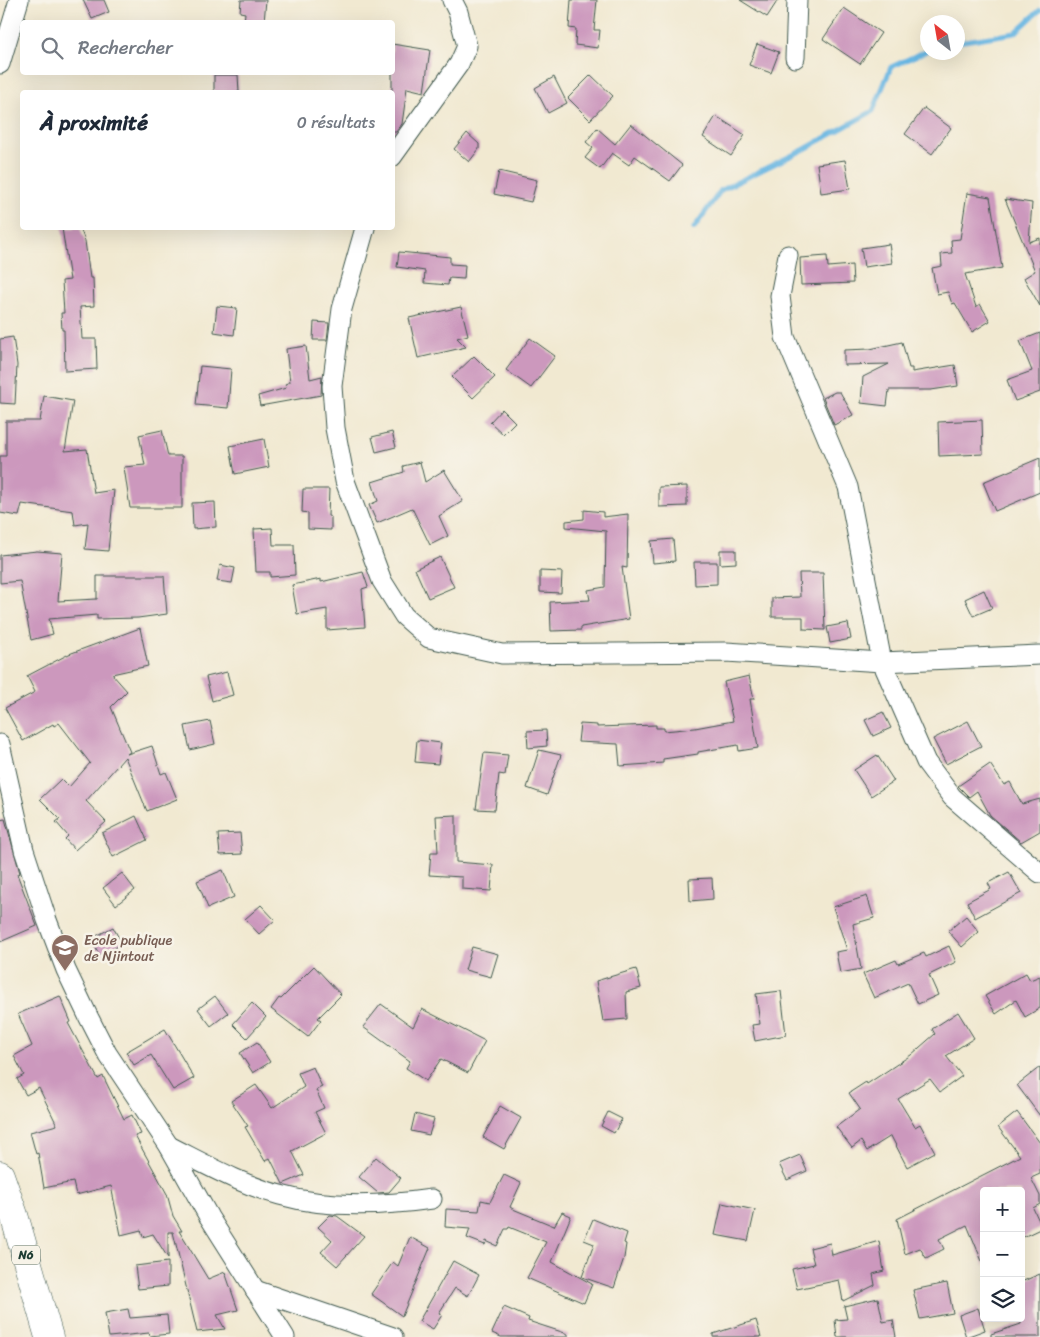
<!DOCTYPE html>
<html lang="fr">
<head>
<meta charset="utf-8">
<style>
	body { margin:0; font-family:Sriracha,sans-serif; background:#f6f6f7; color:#1f2937 }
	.controls { position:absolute; right:15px; bottom:15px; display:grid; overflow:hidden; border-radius:5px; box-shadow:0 5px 20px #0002 }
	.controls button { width:45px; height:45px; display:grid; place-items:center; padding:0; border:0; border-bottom:1px solid #e0e1e3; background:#fff; color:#1f2937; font:25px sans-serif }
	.compass { position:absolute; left:920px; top:15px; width:45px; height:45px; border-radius:50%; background:#fff; box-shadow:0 5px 20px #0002; rotate:329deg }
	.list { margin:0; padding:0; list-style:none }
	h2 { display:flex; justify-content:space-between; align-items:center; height:65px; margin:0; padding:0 20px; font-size:21px }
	h2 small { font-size:16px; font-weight:400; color:#747a83 }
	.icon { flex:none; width:28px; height:28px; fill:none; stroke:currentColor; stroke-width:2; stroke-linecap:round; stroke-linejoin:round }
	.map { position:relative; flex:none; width:1040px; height:1337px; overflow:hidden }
	.search { position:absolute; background:#fff; box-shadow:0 5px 20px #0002; left:20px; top:20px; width:375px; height:55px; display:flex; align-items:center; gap:12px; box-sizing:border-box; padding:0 18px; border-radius:5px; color:#747a83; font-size:19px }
	.panel { position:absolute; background:#fff; box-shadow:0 5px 20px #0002; left:20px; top:90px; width:375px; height:140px; border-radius:5px }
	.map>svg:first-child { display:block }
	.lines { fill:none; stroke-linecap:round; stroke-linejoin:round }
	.stream { stroke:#68b6e2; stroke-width:5 }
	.building { fill:#cc98bd }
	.street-casing { stroke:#3e574c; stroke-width:21 }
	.highway-casing { stroke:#3e574c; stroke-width:29 }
	.street { stroke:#fff; stroke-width:19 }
	.highway { stroke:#fff; stroke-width:28 }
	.labels { text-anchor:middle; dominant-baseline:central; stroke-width:5; stroke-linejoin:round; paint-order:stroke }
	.shield { fill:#f7f3e8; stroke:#60746a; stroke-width:1 }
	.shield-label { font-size:12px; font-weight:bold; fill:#1f3d34 }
	.education-label { font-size:14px; fill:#785e54; stroke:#f7f3e8; text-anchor:start }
</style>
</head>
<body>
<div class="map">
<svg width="1040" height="1337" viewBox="0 0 1040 1337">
	<rect width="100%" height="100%" fill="#f7f3e8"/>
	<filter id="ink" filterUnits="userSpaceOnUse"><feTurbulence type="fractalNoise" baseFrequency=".02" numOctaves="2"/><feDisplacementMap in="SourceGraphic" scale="10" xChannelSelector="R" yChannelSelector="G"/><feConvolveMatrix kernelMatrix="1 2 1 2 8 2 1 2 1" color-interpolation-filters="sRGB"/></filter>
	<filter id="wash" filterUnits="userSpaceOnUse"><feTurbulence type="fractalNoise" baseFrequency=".0096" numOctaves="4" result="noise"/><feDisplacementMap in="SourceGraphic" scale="20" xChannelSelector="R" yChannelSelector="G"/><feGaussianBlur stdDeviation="1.12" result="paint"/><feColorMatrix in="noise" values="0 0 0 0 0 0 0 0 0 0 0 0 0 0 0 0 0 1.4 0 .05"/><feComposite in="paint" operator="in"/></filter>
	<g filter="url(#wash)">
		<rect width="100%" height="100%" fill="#f1e9d1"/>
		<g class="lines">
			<g class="stream">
				<polyline points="958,42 1015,33 1040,10"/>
				<polyline points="694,228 721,190 805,149 873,111 891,67 928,50"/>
			</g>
		</g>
		<g id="blocks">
			<g class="building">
				<polygon points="83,0 104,0 109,12 92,19"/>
				<polygon points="241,0 266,0 264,22 244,22 245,13 240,12"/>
				<polygon points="571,0 597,0 594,30 600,30 598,48 575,45 576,29 569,28"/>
				<polygon points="740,0 778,0 767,17"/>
				<polygon points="844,8 881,33 860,64 823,39"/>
				<polygon points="392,44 430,50 424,92 407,88 402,124 396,132 392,132"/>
				<polygon points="757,44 779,52 771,73 749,65"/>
				<polygon points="214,75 238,75 239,92 214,92"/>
				<polygon points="591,75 613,96 590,120 568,98"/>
				<polygon points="554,77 567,103 548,113 535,88"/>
				<polygon points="924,108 951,128 932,154 905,134"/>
				<polygon points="716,116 745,135 731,156 703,137"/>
				<polygon points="631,124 682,165 670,181 635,156 629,165 612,153 600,169 585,158 593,148 586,142 597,128 615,144"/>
				<polygon points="467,133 479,144 479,149 469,162 454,149"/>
				<polygon points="845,160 850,189 821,193 817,164"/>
				<polygon points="499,171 537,180 531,202 494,194"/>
				<polygon points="967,193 990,197 1002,268 965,274 976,307 980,304 990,321 972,332 955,303 952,304 948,292 937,294 932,268 942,266 941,254 952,253 951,240 960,239"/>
				<polygon points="1005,199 1032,203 1029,242 1040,238 1040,306 1024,278 1035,271"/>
				<polygon points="62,228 80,228 85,241 90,278 93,278 94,306 80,307 82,339 96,339 97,369 65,371 64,330 62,330 61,313 64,313 62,281 70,280"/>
				<polygon points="889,244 892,263 864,267 861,248"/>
				<polygon points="399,252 450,257 450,264 465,265 464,279 449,278 448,285 424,283 425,271 397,267"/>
				<polygon points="827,256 828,267 852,265 853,283 801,285 800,258"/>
				<polygon points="217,306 237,308 234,335 214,332"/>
				<polygon points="461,307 468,335 457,338 466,347 418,358 409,318"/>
				<polygon points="314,322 329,323 327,340 313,340"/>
				<polygon points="1040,333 1040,392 1015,401 1007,380 1032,371 1020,341"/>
				<polygon points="13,337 17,365 15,404 0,403 0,339"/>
				<polygon points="530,338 555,356 531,388 506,370"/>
				<polygon points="902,342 909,368 912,368 912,372 955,365 958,386 931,390 889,390 887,406 861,403 863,377 889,364 844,365 844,350 870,349"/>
				<polygon points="306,346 310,379 322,376 321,395 260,406 258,396 286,388 285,384 290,382 286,349"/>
				<polygon points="474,356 495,377 473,398 452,377"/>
				<polygon points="200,366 231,369 228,408 196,405"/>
				<polygon points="835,392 840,392 853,415 834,425 823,398"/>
				<polygon points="44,396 73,401 65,451 87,449 94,493 114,490 108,551 85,549 88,523 75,525 73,511 22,504 19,516 0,513 0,456 6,456 6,421 40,421"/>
				<polygon points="502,409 515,422 503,434 490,422"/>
				<polygon points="982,420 983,454 939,456 938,422"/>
				<polygon points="162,430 168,456 182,456 182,508 130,508 124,467 145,465 139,435"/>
				<polygon points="392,432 396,447 376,452 372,437"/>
				<polygon points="264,439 269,467 235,474 230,446"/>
				<polygon points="1040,458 1040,492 995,511 983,482"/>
				<polygon points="420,462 425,482 444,470 463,501 439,516 448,536 430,545 412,508 377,523 369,505 378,501 372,482 404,472 403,466"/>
				<polygon points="687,486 687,506 659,507 659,487"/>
				<polygon points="303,489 329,489 328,516 331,517 331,530 308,529 308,513 302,512"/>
				<polygon points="215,502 216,527 193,529 192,503"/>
				<polygon points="584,510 603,512 603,517 628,514 627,568 622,567 629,619 581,627 581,630 551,631 550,602 590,600 588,590 605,587 606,531 566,527 566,521 584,519"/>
				<polygon points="272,528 273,545 294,545 295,575 270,577 270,572 256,572 254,529"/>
				<polygon points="673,539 675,561 653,563 651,541"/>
				<polygon points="720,550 736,550 736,563 720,564"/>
				<polygon points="37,551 62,553 58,601 97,599 97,576 164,576 167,614 138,618 97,619 97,615 49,619 53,634 31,640 20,581 0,583 0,555"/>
				<polygon points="440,557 454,587 428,598 415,569"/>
				<polygon points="694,562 717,562 717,584 695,585"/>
				<polygon points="220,565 235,568 232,583 217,581"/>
				<polygon points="540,571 562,572 561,593 540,592"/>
				<polygon points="363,572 368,587 362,589 365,627 327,630 327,609 297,614 292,585 321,579 321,582"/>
				<polygon points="799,573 823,573 825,630 803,629 803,617 772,617 772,598 800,597"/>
				<polygon points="984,590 992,608 973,616 965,599"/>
				<polygon points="848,623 851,639 830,643 827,627"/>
				<polygon points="140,628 148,666 112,674 127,691 111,707 130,752 127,754 152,746 161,774 166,772 177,799 147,811 125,757 86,801 106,822 75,850 65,839 68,836 56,822 60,819 40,799 61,779 69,787 90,763 59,723 54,726 53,724 23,741 5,708 35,692 27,676 69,654"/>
				<polygon points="227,672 233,695 212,701 206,677"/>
				<polygon points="749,676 754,699 750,699 758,748 739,751 738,745 698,752 698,754 663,759 663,763 620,766 618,744 578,742 580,724 597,725 597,727 656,725 656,728 664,728 664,731 695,728 733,721 724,682"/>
				<polygon points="883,712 891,728 873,736 865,720"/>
				<polygon points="210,721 215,744 190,750 185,726"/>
				<polygon points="968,721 981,746 946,764 933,739"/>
				<polygon points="546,730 547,746 528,748 527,731"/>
				<polygon points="417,740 441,743 438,764 415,762"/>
				<polygon points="539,750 561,755 547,795 527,788"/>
				<polygon points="484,753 508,755 505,775 499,774 495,810 476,809"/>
				<polygon points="877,755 894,781 871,796 854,770"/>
				<polygon points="990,764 1004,785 1010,782 1022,804 1040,799 1040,831 1021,842 990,815 977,791 969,797 958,786"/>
				<polygon points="456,815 456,862 493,865 491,891 462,889 462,877 429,875 431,852 438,852 436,816"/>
				<polygon points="136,816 147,840 113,857 102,833"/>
				<polygon points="5,819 20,873 17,874 37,926 0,942 0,820"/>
				<polygon points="240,833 242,854 220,855 218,834"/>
				<polygon points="223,870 234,897 208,908 197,881"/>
				<polygon points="1009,872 1021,893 975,918 967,902 991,889 988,883"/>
				<polygon points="122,873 135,890 116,905 103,888"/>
				<polygon points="712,878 713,899 690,901 689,879"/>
				<polygon points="867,896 874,918 853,924 861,969 840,973 836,952 847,950 833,907"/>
				<polygon points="261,905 275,920 259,934 245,919"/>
				<polygon points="966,916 979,932 962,947 948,931"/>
				<polygon points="113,927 122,944 100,956 91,939"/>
				<polygon points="949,946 956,962 929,975 938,995 918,1004 908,983 874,998 863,974 896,960 898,964 924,953 926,957"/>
				<polygon points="472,947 498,954 491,977 465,970"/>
				<polygon points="314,966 341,995 318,1018 321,1020 308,1037 271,1009 279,998 281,999"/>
				<polygon points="636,969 641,988 626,992 627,1019 603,1021 596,981"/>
				<polygon points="1026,973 1030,980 1040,976 1040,1008 1025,1017 1016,1000 996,1014 985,996"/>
				<polygon points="781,991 786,1035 755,1041 752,1025 760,1024 756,994"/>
				<polygon points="60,996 71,1022 68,1023 98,1079 103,1076 124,1119 132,1115 141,1134 135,1136 167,1194 173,1216 182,1231 179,1231 208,1279 225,1272 238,1310 217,1315 225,1329 197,1332 173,1232 168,1232 168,1258 153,1234 143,1237 141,1230 121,1235 111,1186 76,1195 73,1182 44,1188 38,1153 36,1154 30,1132 57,1125 39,1088 26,1095 17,1079 24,1075 14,1056 32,1046 18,1014"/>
				<polygon points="215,996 228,1013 211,1026 198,1009"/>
				<polygon points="252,1003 266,1017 247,1038 233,1024"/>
				<polygon points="381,1004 413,1027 422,1009 485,1041 468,1073 441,1059 426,1081 406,1068 410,1061 363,1027"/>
				<polygon points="958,1012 974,1038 946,1056 962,1076 940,1092 930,1079 898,1099 915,1127 920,1124 935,1152 907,1167 891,1136 867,1151 861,1141 852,1148 836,1127 860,1109 849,1093 866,1082 867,1084 911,1055 935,1034 932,1029"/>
				<polygon points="165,1029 194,1078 173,1090 151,1055 134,1065 126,1052"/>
				<polygon points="257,1042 270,1062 253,1073 240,1053"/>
				<polygon points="313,1067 322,1087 316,1090 324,1108 315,1112 326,1133 292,1151 304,1175 283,1184 270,1158 265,1161 245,1127 248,1126 231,1101 256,1085 272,1108 304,1087 298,1073"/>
				<polygon points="1040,1067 1040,1116 1017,1085"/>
				<polygon points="500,1106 521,1118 504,1149 483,1137"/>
				<polygon points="608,1112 622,1119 614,1133 601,1126"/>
				<polygon points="1017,1112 1040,1143 1040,1174 1031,1178 1040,1196 1040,1204 1033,1208 1040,1223 1040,1229 1021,1238 1021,1191 984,1191 984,1266 967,1225 939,1239 944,1249 926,1258 920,1248 905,1254 897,1219 1020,1156 998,1127"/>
				<polygon points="415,1114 434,1119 429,1135 411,1131"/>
				<polygon points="800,1155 807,1171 787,1180 779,1164"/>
				<polygon points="376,1157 401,1178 389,1192 378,1193 359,1177"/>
				<polygon points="504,1175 521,1183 510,1207 513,1209 554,1226 562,1212 571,1216 552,1262 592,1284 584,1303 527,1278 546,1242 509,1227 508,1229 505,1229 497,1246 486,1241 485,1245 467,1238 470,1229 445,1227 446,1209 479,1211 481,1200 490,1202"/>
				<polygon points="722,1203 755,1210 748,1241 715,1235"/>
				<polygon points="330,1215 337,1216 364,1236 337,1266 321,1252 332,1240 318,1227"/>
				<polygon points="593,1219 627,1233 624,1243 626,1244 624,1258 614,1288 582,1277 594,1244 584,1240"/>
				<polygon points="410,1237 430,1248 402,1316 371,1294 393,1262 398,1266"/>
				<polygon points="879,1241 884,1271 873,1274 875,1285 843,1301 839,1280 797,1289 792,1269 814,1264 810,1248 830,1243 832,1255"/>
				<polygon points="453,1261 479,1275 468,1296 455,1288 439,1313 442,1315 433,1329 419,1321"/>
				<polygon points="168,1262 168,1286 138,1289 135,1266"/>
				<polygon points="1040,1274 1040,1337 991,1337 991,1334 1021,1324 1021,1282"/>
				<polygon points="947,1283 953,1313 920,1319 913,1290"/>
				<polygon points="878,1298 883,1322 893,1320 896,1337 837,1337 835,1320 847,1319 844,1306"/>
				<polygon points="504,1307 529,1318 528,1321 568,1334 568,1337 501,1337 492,1333"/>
				<polygon points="978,1308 985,1330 966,1337 959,1315"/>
				<polygon points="128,1309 130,1318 167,1315 169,1334 150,1336 149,1333 109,1337 105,1313"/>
				<polygon points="756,1320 761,1337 713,1337 713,1334"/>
			</g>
		</g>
	</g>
	<g filter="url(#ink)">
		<use href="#blocks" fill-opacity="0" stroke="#3e574c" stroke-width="1"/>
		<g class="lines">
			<defs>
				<g id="street">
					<polyline points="795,58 797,0"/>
					<polyline points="0,64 19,0"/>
					<polyline points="392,157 459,64 467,46 458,12 452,0"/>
					<polyline points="365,228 342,309 332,386 335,428 345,481 382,581 404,616 429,638 502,654 726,652 882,662 1040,655"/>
					<polyline points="788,255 780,296 785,337 848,487 882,662 926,762 952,797 1040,873"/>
					<polyline points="0,744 24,850 47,920 66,970 89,1018 107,1053 169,1146 209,1217 285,1337"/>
					<path d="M 169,1146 C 205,1164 242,1185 280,1195 C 329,1209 383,1206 432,1199"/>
					<polyline points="255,1290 393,1337"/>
				</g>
				<polyline id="highway" points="0,1175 14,1215 49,1337"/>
			</defs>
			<use href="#street" class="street-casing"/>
			<use href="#highway" class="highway-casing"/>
			<use href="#street" class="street"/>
			<use href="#highway" class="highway"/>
		</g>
	</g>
	<defs>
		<symbol id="school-pin" viewBox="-11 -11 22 30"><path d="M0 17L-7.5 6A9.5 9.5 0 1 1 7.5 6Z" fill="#8d6e63" stroke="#f7f3e8"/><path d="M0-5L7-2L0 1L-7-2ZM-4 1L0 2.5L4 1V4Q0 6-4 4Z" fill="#fff"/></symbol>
	</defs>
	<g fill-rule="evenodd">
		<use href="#school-pin" x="49" y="932" width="32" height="43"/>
	</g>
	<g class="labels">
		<rect class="shield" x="12" y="1245.5" width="28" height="19" rx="4"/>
		<g class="shield-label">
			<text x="26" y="1255">N6</text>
		</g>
		<g class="education-label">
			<text x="84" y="940">Ecole publique<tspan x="84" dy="16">de Njintout</tspan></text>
		</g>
	</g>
</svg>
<div class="controls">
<button>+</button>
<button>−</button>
<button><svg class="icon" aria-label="layers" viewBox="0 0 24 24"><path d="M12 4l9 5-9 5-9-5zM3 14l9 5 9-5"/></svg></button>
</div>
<svg class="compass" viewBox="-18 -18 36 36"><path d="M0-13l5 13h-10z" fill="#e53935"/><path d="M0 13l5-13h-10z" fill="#747a83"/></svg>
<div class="search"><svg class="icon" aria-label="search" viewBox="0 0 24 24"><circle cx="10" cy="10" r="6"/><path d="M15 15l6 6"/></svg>Rechercher</div>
<section class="panel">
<h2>À proximité<small>0 résultats</small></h2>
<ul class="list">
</ul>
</section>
</div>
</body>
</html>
